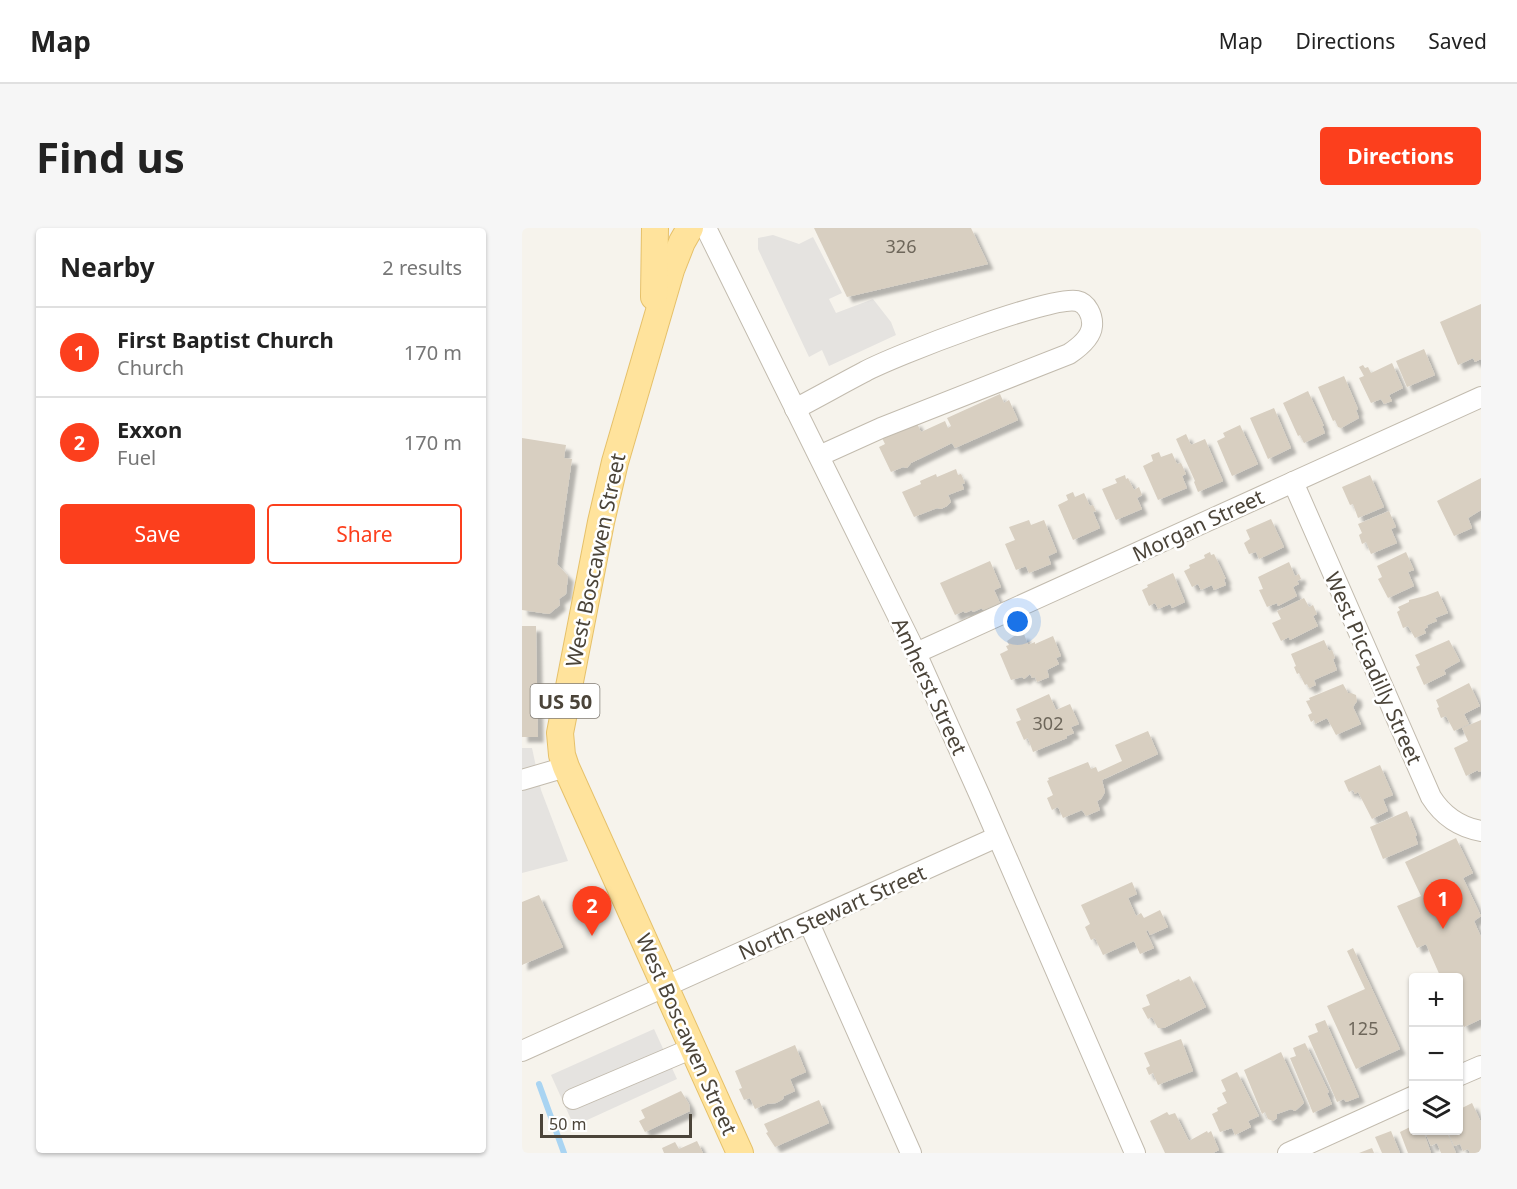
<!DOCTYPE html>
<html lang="en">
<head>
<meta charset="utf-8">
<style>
	body { margin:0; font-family:"Noto Sans",sans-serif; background:#f6f6f6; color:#222 }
	.controls { position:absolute; right:18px; bottom:18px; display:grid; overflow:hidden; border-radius:6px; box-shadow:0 2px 4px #0004 }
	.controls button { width:54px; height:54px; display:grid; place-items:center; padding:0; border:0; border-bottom:2px solid #e0e0e0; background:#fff; color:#222; font:30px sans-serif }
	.scale { position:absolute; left:18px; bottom:15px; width:152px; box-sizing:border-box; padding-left:6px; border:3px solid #4b4439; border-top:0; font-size:16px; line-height:21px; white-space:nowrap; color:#4b4439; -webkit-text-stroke:4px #fff; paint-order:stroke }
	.you { position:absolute; left:496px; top:394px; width:21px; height:21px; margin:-15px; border:4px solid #fff; border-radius:50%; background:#1a73e8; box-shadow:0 0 0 9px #1a73e833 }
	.badge { display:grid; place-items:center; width:39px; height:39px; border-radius:50%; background:#fc3f1d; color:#fff; font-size:20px; font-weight:700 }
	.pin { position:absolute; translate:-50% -50px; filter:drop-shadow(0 2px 3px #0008) }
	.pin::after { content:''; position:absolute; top:32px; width:21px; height:18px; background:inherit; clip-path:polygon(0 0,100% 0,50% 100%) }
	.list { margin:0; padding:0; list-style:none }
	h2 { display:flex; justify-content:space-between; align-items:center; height:78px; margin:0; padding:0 24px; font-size:26px }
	h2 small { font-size:20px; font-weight:400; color:#767676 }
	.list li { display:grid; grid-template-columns:39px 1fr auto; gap:18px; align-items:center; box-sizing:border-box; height:90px; padding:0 24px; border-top:2px solid #e0e0e0 }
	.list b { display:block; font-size:22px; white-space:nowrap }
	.list p { margin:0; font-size:20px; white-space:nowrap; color:#767676 }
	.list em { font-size:20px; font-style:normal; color:#767676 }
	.actions { display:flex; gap:12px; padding:18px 24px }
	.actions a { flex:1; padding:14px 0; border:2px solid #fc3f1d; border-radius:6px; text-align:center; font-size:21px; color:#fc3f1d }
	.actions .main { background:#fc3f1d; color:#fff }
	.icon { flex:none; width:33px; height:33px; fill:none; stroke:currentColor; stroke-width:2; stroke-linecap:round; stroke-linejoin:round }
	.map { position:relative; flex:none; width:959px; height:925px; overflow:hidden; border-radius:6px }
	header { display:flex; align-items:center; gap:36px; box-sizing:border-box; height:84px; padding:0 30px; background:#fff; border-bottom:2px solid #e0e0e0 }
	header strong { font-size:28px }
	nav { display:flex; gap:33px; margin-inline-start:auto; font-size:21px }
	.intro { display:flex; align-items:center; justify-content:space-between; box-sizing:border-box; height:144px; padding:0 36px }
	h1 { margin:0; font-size:42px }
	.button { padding:15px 27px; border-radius:6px; background:#fc3f1d; color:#fff; font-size:21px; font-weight:700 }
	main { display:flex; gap:36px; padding:0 36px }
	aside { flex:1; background:#fff; border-radius:6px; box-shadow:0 2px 4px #0004 }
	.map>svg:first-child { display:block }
	.parking { fill:#e5e3e0 }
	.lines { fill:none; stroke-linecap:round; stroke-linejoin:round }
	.stream { stroke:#a9d4f2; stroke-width:6 }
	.building { fill:#d8cfc1; filter:url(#shadow) }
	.minor-casing { stroke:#c2bbae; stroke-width:22 }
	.major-casing { stroke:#e6c16a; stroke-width:28 }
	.minor { stroke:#fff; stroke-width:20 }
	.major { stroke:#ffe39c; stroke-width:26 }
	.labels { text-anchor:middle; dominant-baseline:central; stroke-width:5; stroke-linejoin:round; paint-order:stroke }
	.number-label { font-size:18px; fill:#6e675b }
	.shield { fill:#fff; stroke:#817c74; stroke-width:1.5 }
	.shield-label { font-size:20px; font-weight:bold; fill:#4b4439 }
	.street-label { font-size:21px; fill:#4b4439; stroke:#fff }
</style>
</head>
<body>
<header>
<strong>Map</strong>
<nav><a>Map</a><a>Directions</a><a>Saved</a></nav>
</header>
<div class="intro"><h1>Find us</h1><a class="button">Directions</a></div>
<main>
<aside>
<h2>Nearby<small>2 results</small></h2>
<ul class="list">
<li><span class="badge">1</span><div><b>First Baptist Church</b><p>Church</p></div><em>170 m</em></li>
<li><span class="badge">2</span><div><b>Exxon</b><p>Fuel</p></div><em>170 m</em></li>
</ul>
<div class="actions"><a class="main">Save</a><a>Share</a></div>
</aside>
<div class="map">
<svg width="959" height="925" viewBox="0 0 959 925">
	<defs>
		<filter id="shadow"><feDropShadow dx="5.5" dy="5.5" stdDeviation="1.5" flood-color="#0004"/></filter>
	</defs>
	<rect width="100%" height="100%" fill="#f6f3ec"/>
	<g class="parking">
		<polygon points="251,7 277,16 291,9 320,65 307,71 314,85 351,71 369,94 374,107 307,138 300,122 287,129 236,21 236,10"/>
		<polygon points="0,520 10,520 19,562 46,633 0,645"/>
		<polygon points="132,801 155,851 52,898 29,847"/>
	</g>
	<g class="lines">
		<polyline class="stream" points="17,856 42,925"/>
	</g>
	<g class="building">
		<polygon points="292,0 449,0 466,36 325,69"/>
		<polygon points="959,76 959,131 953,134 951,130 936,137 918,94"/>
		<polygon points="902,121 913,147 885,159 874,133"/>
		<polygon points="870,135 881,160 867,167 870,173 862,176 859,171 849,175 837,150 842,148 837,139 841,137 843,140 846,139 849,145"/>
		<polygon points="822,148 836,181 834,182 837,190 819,200 816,199 813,192 811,193 796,159"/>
		<polygon points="786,163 802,198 800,198 803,205 782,215 778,207 776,208 761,175"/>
		<polygon points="478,166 482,175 487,172 496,192 433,220 430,215 389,235 385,240 381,239 369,244 357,219 363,216 359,208 394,193 399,204 423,193 426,200 429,198 425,190"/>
		<polygon points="752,180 769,220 746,231 728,190"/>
		<polygon points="718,197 736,236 710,248 695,213 703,209 701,205"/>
		<polygon points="664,206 669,217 683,211 701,253 676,264 672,254 673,253 654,211"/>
		<polygon points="0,210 44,217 42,230 50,231 35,336 46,348 44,366 37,371 38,377 27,386 0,382"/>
		<polygon points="637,224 639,229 650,225 655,236 659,235 664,246 660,248 665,260 636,272 621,238 631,233 629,227"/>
		<polygon points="434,241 436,247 439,246 443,255 440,256 442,261 426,267 429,274 425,278 419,281 415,280 392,289 380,264 399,256 398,253 414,246 415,249"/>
		<polygon points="603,247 604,251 606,250 612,262 617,259 620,267 615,270 620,281 594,292 580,261 595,255 593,251"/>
		<polygon points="848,247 862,279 836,290 831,276 828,277 820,259"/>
		<polygon points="959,250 959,282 946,290 950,300 932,308 915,273"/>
		<polygon points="551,264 553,269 562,265 568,278 571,277 574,283 571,284 578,300 551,312 536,277 546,272 544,267"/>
		<polygon points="867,283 874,299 869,301 875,315 849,326 844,314 840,316 837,307 840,305 836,296"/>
		<polygon points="749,291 762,319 737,331 734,324 727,326 722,315 728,311 724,302"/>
		<polygon points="507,292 509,297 522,292 535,324 526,328 529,336 507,345 504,338 494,342 483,316 493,312 487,299"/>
		<polygon points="688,324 689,327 692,326 704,351 702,351 704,357 692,362 690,357 679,362 676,356 670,359 662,343 668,340 667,337 683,330 682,327"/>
		<polygon points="884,324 892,342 886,344 892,358 866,370 856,351 860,349 855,338"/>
		<polygon points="468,333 479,359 472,362 478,375 461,382 460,380 451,384 450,382 443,385 442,383 433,387 418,355"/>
		<polygon points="767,334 773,348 777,346 779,351 775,353 777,356 771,359 775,368 756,378 755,375 745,379 737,362 741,361 736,349"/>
		<polygon points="651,345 663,374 650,380 648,376 636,381 633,375 627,378 620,362 626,359 625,357"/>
		<polygon points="916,363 926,385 913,390 915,393 905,397 906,399 902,401 904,405 893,410 886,398 881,400 875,384 878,382 876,379 887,374 887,372 903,368"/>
		<polygon points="782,370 787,379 791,377 795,386 791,388 796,398 768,412 767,409 759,413 750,395 759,391 755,383"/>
		<polygon points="0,398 14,398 16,509 0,509"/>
		<polygon points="495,406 502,406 506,417 513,414 513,416 531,408 539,428 534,430 537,436 525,442 527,449 515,454 513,449 510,450 508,446 502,451 500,449 489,452 478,426 486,422 484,418 487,417 485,413"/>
		<polygon points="802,412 807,423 810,422 813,430 811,431 815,442 792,452 794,457 787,460 785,456 783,457 777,445 775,446 772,439 774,438 769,426"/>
		<polygon points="927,412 938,433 922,442 924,446 902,457 894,439 898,437 893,427"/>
		<polygon points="947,455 958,478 942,486 947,496 932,503 924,488 919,490 915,480 917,479 914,472"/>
		<polygon points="821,456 826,465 829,465 834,467 835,473 831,479 839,496 814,507 805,490 793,496 792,492 789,494 786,487 790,485 784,473 788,472 787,470"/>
		<polygon points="527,466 534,482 548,476 557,496 549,499 552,505 545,508 545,510 511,524 506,510 502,512 494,494 499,492 494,481"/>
		<polygon points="959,492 959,543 956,544 956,542 944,548 932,520 946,513 940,500"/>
		<polygon points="626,503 636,526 580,552 583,564 579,571 575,573 578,582 564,588 560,582 541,590 536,579 530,582 525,570 531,567 525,553 527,552 526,550 566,534 569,541 574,539 576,544 600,533 593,517"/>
		<polygon points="858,537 871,567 861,571 866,583 850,591 836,564 833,566 831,562 827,564 822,553"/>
		<polygon points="885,583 895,607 893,608 896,616 861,631 848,599"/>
		<polygon points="934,610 951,645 941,650 959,688 952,693 959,709 959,791 942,799 936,787 936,750 919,750 904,716 895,720 875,678 899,668 883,634"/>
		<polygon points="610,654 615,666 606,670 614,688 619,685 622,690 638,682 646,699 628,707 626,702 624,703 632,720 618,726 612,713 581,727 573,710 569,712 563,699 568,696 559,677"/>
		<polygon points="17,667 41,719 0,737 0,674"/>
		<polygon points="831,720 878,821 834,841 805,778 843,761 825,723"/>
		<polygon points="668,748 684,779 642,800 636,800 630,789 626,791 620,780 628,777 624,767 657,751 658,753"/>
		<polygon points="803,792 837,869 824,874 822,871 815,874 786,808 796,804 793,796"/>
		<polygon points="659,811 671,843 636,857 631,845 627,847 624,840 628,838 622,825"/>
		<polygon points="783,815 807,864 805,865 810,876 791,885 768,830 774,828 771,820"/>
		<polygon points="273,817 284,844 268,851 273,863 262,868 261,871 254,875 245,876 233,881 228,870 222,872 217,861 220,860 213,843"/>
		<polygon points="759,824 782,875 773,883 769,881 755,886 755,890 751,893 746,891 743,884 740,886 722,842"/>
		<polygon points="715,844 737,888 726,893 729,899 713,907 710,900 698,904 690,886 696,883 695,880 705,875 700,865 704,863 699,852"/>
		<polygon points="159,863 167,876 168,883 123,904 117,893 123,890 119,882"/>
		<polygon points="297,872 307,895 253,919 244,905 246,904 242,896"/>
		<polygon points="950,875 959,894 959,925 948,925 946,921 941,923 938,916 932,918 925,902 936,902 936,882"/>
		<polygon points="645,884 647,887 653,885 667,913 685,903 686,905 689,903 697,922 691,925 643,925 628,893"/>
		<polygon points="892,897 892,902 901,902 909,925 886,925 878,904"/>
		<polygon points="902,902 924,902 934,925 919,925 915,915 909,918"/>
		<polygon points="869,903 878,925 860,925 853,909"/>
		<polygon points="175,913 181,925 142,925 140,920 153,914 157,921"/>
		<polygon points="850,920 852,925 837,925"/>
	</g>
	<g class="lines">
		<defs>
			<g id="minor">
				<polyline points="184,0 394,425 458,568 613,925"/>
				<path d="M 273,181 C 296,169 319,156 342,144 C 371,128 529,67 555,73 C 565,75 571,88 570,98 C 569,110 556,120 547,126 L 359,200 L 297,228"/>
				<path d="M 771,254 L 909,569 C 921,588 937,599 959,603"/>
				<polyline points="394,425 959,169"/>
				<polyline points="0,552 44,539"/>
				<polyline points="287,695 389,925"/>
				<polyline points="0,823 475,609"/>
				<polyline points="936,848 959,838"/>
				<polyline points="51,871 171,820"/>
				<polyline points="766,925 892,868"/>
			</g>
			<g id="major">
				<polyline points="168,0 160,14 149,42 93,234 79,294 38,505 40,527 44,539 218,925"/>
				<polyline points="132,69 133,0"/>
			</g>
		</defs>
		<use href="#minor" class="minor-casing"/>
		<use href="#major" class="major-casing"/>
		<use href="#minor" class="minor"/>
		<use href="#major" class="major"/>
	</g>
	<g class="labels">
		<g class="number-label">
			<text x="379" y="18">326</text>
			<text x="526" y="495">302</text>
			<text x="841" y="800">125</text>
		</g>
		<rect class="shield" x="8.5" y="456" width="69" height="34" rx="4.5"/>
		<g class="shield-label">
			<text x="43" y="473">US 50</text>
		</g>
		<g class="street-label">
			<text transform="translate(676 297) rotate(-25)">Morgan Street</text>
			<text transform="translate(73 332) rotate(-78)">West Boscawen Street</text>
			<text transform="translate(852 440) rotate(66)">West Piccadilly Street</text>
			<text transform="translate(408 458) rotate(65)">Amherst Street</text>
			<text transform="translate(310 684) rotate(-24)">North Stewart Street</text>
			<text transform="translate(165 806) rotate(66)">West Boscawen Street</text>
		</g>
	</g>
</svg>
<div class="controls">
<button>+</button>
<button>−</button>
<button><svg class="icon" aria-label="layers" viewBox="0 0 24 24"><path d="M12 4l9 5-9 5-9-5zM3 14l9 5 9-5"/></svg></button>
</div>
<div class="scale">50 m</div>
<div class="you"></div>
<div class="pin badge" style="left:921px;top:701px">1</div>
<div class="pin badge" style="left:70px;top:708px">2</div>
</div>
</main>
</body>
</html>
